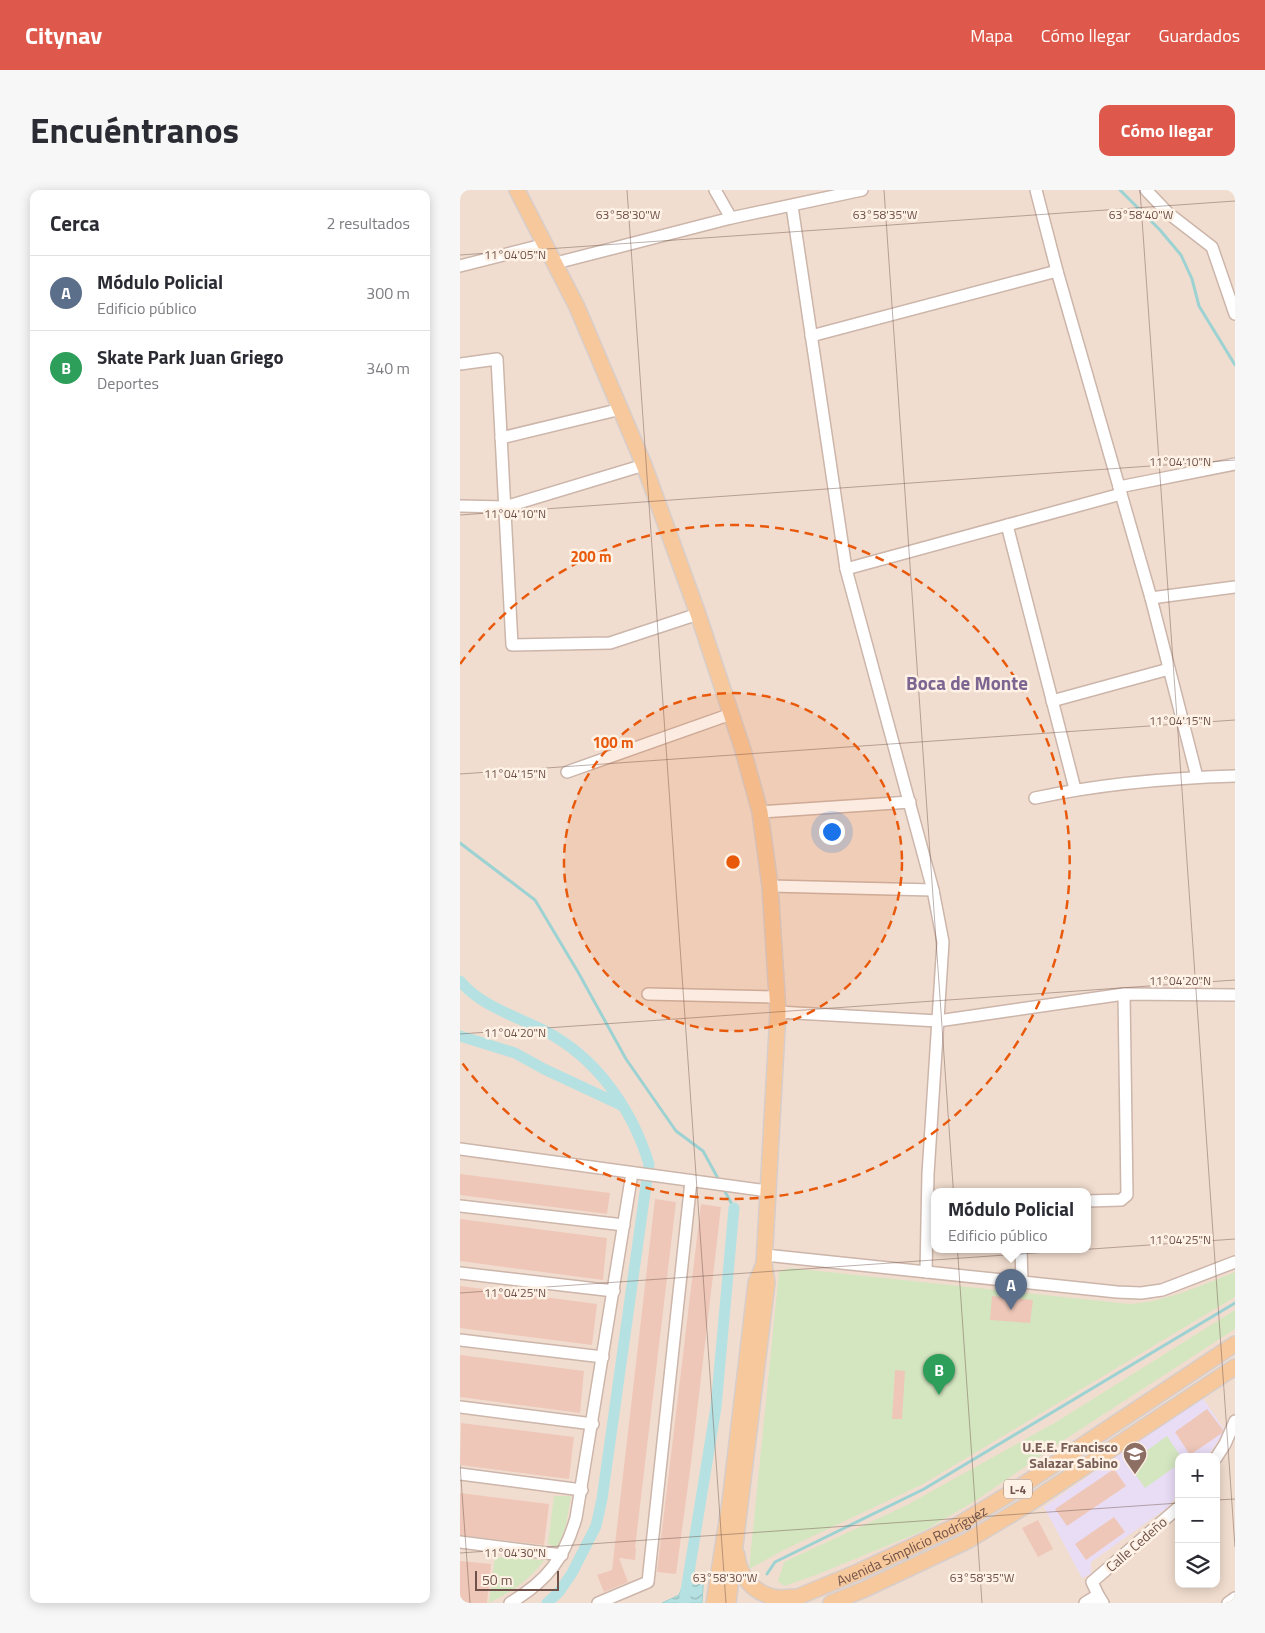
<!DOCTYPE html>
<html lang="es">
<head>
<meta charset="utf-8">
<style>
	body { margin:0; font-family:"Titillium Web",sans-serif; background:#f7f7f7; color:#2b2b33 }
	.controls { position:absolute; right:15px; bottom:15px; display:grid; overflow:hidden; border-radius:10px; box-shadow:0 2px 12px #0003 }
	.controls button { width:45px; height:45px; display:grid; place-items:center; padding:0; border:0; border-bottom:1px solid #e1e1e2; background:#fff; color:#2b2b33; font:25px sans-serif }
	.scale { position:absolute; left:15px; bottom:12px; width:84px; box-sizing:border-box; padding-left:5px; border:2px solid #6f5149; border-top:0; font-size:14px; line-height:18px; white-space:nowrap; color:#6f5149; -webkit-text-stroke:4px #fef1e5; paint-order:stroke }
	.you { position:absolute; left:371px; top:641px; width:18px; height:18px; margin:-12px; border:4px solid #fff; border-radius:50%; background:#1a73e8; box-shadow:0 0 0 8px #1a73e833 }
	.badge { display:grid; place-items:center; width:32px; height:32px; border-radius:50%; background:#de584b; color:#fff; font-size:16px; font-weight:700 }
	.pin { position:absolute; translate:-50% -41px; filter:drop-shadow(0 1px 2px #0008) }
	.pin::after { content:''; position:absolute; top:26px; width:18px; height:15px; background:inherit; clip-path:polygon(0 0,100% 0,50% 100%) }
	.popup { position:absolute; left:471px; top:998px; width:160px; height:65px; box-sizing:border-box; display:grid; place-content:center; border-radius:10px; background:#fff; filter:drop-shadow(0 1px 4px #0005); font-size:16px; white-space:nowrap; color:#7c7c81 }
	.popup b { font-size:19px; color:#2b2b33 }
	.popup::after { content:''; position:absolute; left:50%; top:100%; margin-left:-10px; border:10px solid transparent; border-top-color:#fff }
	.list { margin:0; padding:0; list-style:none }
	h2 { display:flex; justify-content:space-between; align-items:center; height:65px; margin:0; padding:0 20px; font-size:21px }
	h2 small { font-size:16px; font-weight:400; color:#7c7c81 }
	.list li { display:grid; grid-template-columns:32px 1fr auto; gap:15px; align-items:center; box-sizing:border-box; height:75px; padding:0 20px; border-top:1px solid #e1e1e2 }
	.list b { display:block; font-size:19px; white-space:nowrap }
	.list p { margin:0; font-size:16px; white-space:nowrap; color:#7c7c81 }
	.list em { font-size:16px; font-style:normal; color:#7c7c81 }
	.icon { flex:none; width:28px; height:28px; fill:none; stroke:currentColor; stroke-width:2; stroke-linecap:round; stroke-linejoin:round }
	.map { position:relative; flex:none; width:775px; height:1413px; overflow:hidden; border-radius:10px }
	header { display:flex; align-items:center; gap:30px; box-sizing:border-box; height:70px; padding:0 25px; background:#de584b; color:#fff }
	header strong { font-size:24px }
	nav { display:flex; gap:28px; margin-inline-start:auto; font-size:18px }
	.intro { display:flex; align-items:center; justify-content:space-between; box-sizing:border-box; height:120px; padding:0 30px }
	h1 { margin:0; font-size:35px }
	.button { padding:12px 22px; border-radius:10px; background:#de584b; color:#fff; font-size:18px; font-weight:700 }
	main { display:flex; gap:30px; padding:0 30px }
	aside { flex:1; background:#fff; border-radius:10px; box-shadow:0 2px 12px #0003 }
	.map>svg:first-child { display:block }
	.residential { fill:#f1ddcf; fill-rule:evenodd }
	.education { fill:#e9ddf6 }
	.green { fill:#d4e6c0 }
	.water { fill:url(#water-waves); stroke:#9dd2d3 }
	.lines { fill:none; stroke-linecap:round; stroke-linejoin:round }
	.stream { stroke:#9dd2d3; stroke-width:3 }
	.canal { stroke:#b6e1e2; stroke-width:11 }
	.building { fill:#eec7b9 }
	.minor-casing { stroke:#ccb5aa; stroke-width:14 }
	.major-casing { stroke:#d7cecc; stroke-width:18 }
	.minor { stroke:#fff; stroke-width:11 }
	.major { stroke:#f6c89b; stroke-width:15 }
	.ticks { fill:none; stroke:#6f5149; stroke-width:1; stroke-opacity:0.45 }
	.ring { fill:none; stroke:#e8590c; stroke-width:2.5; stroke-dasharray:9 6 }
	.labels { text-anchor:middle; dominant-baseline:central; stroke-width:5; stroke-linejoin:round; paint-order:stroke }
	.shield { fill:#fef1e5; stroke:#9a8178; stroke-width:1 }
	.shield-label { font-size:12px; font-weight:bold; fill:#6f5149 }
	.education-label { font-size:14px; font-weight:bold; fill:#785e54; stroke:#fef1e5; text-anchor:end }
	.street-label { font-size:14px; fill:#6f5149; stroke:#fef1e5 }
	.district-label { font-size:19px; font-weight:bold; fill:#7d6592; stroke:#fef1e5 }
	.ticks-label { font-size:12px; text-anchor:middle; fill:#6f5149; stroke:#fef1e5; stroke-width:5; stroke-linejoin:round; paint-order:stroke }
	.centre { fill:#e8590c; stroke:#fef1e5; stroke-width:2.5 }
	.ring-label { font-size:15px; text-anchor:middle; font-weight:bold; fill:#e8590c; stroke:#fef1e5; stroke-width:5; stroke-linejoin:round; paint-order:stroke }
</style>
</head>
<body>
<header>
<strong>Citynav</strong>
<nav><a>Mapa</a><a>Cómo llegar</a><a>Guardados</a></nav>
</header>
<div class="intro"><h1>Encuéntranos</h1><a class="button">Cómo llegar</a></div>
<main>
<aside>
<h2>Cerca<small>2 resultados</small></h2>
<ul class="list">
<li><span class="badge" style="background:#5c6f8a">A</span><div><b>Módulo Policial</b><p>Edificio público</p></div><em>300 m</em></li>
<li><span class="badge" style="background:#2e9e5b">B</span><div><b>Skate Park Juan Griego</b><p>Deportes</p></div><em>340 m</em></li>
</ul>
</aside>
<div class="map">
<svg width="775" height="1413" viewBox="0 0 775 1413">
	<defs>
		<pattern id="water-waves" width="16" height="10" patternUnits="userSpaceOnUse" patternTransform="scale(1.25)"><rect width="16" height="10" fill="#b6e1e2"/><path d="M0 5q4-4 8 0t8 0" fill="none" stroke="#98b9b9"/></pattern>
	</defs>
	<rect width="100%" height="100%" fill="#faece0"/>
	<path class="residential" d="M 0,0 L 775,0 L 775,1413 L 0,1413 ZM 475,1001 L 627,1001 L 627,1059 L 475,1059 ZM 719,1267 L 756,1267 L 756,1394 L 719,1394 Z"/>
	<polygon class="education" points="742,1207 765,1241 747,1267 719,1267 719,1303 707,1318 631,1372 631,1384 622,1388 584,1317"/>
	<g class="green">
		<path d="M 330,1078 L 670,1114 C 708,1111 740,1096 775,1082 L 775,1107 L 463,1294 L 326,1359 L 289,1379 L 319,1082 Z"/>
		<polygon points="775,1120 775,1139 607,1248 515,1311 465,1340 356,1385 324,1396 318,1391 324,1372 447,1315 596,1232"/>
		<polygon points="707,1246 721,1267 719,1267 719,1274 685,1298 668,1274"/>
		<polygon points="94,1306 111,1306 105,1340 97,1357 88,1354"/>
		<path d="M 35,1367 L 84,1370 C 70,1390 51,1402 29,1413 Z"/>
	</g>
	<polygon class="water" points="244,1383 242,1413 202,1413 219,1405 224,1392"/>
	<g class="lines">
		<g class="stream">
			<polyline points="660,0 700,40 721,65 732,89 739,116 775,175"/>
			<polyline points="0,653 75,710 118,782 166,869 216,941 243,961 260,992"/>
			<polyline points="263,998 274,1018"/>
			<polyline points="307,1384 315,1372 464,1299 775,1113"/>
		</g>
		<g class="canal">
			<path d="M 0,791 C 22,817 56,826 85,841 C 137,868 172,919 189,974 L 142,1309 L 136,1336 L 112,1383 L 99,1402 L 87,1413"/>
			<polyline points="0,846 55,863 84,879 161,915"/>
			<polyline points="224,1413 256,1217 274,1018"/>
		</g>
	</g>
	<g class="building">
		<polygon points="0,984 150,1003 147,1024 0,1005"/>
		<polygon points="195,1009 216,1012 175,1358 176,1359 175,1370 159,1368 168,1392 144,1402 137,1385 152,1380"/>
		<polygon points="241,1014 261,1017 231,1273 216,1384 197,1382"/>
		<polygon points="0,1029 147,1048 143,1090 0,1071"/>
		<polygon points="0,1096 137,1114 132,1155 0,1138"/>
		<polygon points="532,1106 573,1110 570,1133 530,1130"/>
		<polygon points="0,1165 124,1181 120,1223 0,1207"/>
		<polygon points="435,1180 445,1181 442,1229 432,1229"/>
		<polygon points="747,1219 763,1240 762,1243 730,1265 715,1242"/>
		<polygon points="1,1233 114,1247 109,1289 0,1275"/>
		<polygon points="654,1279 666,1296 607,1336 595,1319"/>
		<polygon points="0,1303 89,1314 84,1355 0,1345"/>
		<polygon points="654,1327 665,1342 626,1370 615,1354"/>
		<polygon points="578,1330 593,1359 578,1367 562,1338"/>
		<polygon points="0,1371 31,1374 27,1413 0,1413"/>
	</g>
	<g class="lines">
		<defs>
			<g id="minor">
				<polyline points="255,0 271,28"/>
				<polyline points="576,0 597,81 691,408 737,587"/>
				<polyline points="686,0 708,23 752,57 775,124"/>
				<polyline points="332,16 386,379 473,700 483,752 468,984 466,1082"/>
				<polyline points="96,73 271,28 402,0"/>
				<polyline points="0,76 86,54"/>
				<polyline points="351,146 597,81"/>
				<polyline points="0,174 37,169 52,455 150,453 238,424"/>
				<polyline points="41,248 161,219"/>
				<polyline points="659,297 775,274"/>
				<polyline points="0,316 45,317 184,275"/>
				<polyline points="547,335 615,599"/>
				<polyline points="386,379 661,304"/>
				<polyline points="691,408 775,397"/>
				<polyline points="592,511 709,479"/>
				<polyline points="107,582 271,524"/>
				<path d="M 575,608 C 640,594 708,588 775,586"/>
				<polyline points="300,622 450,612"/>
				<polyline points="310,696 473,700"/>
				<polyline points="188,804 318,807"/>
				<polyline points="318,822 478,831 664,804 775,805"/>
				<polyline points="0,959 308,1001"/>
				<polyline points="627,1011 661,1010 667,1005 664,804"/>
				<polyline points="0,1016 164,1035"/>
				<polyline points="561,1059 562,1092"/>
				<polyline points="305,1065 657,1102 681,1103 702,1100 775,1072"/>
				<polyline points="0,1083 154,1101"/>
				<polyline points="0,1150 143,1167"/>
				<polyline points="0,1217 133,1234"/>
				<polyline points="756,1268 765,1254 775,1231"/>
				<polyline points="0,1284 122,1300"/>
				<polyline points="0,1352 102,1365"/>
				<path d="M 50,1413 C 87,1391 104,1369 116,1328 L 172,983"/>
				<polyline points="138,1413 188,1392 231,991"/>
				<polyline points="625,1413 638,1405"/>
				<polyline points="643,1413 638,1405 632,1392 719,1317"/>
				<polyline points="768,1413 775,1408"/>
			</g>
			<g id="major">
				<polyline points="57,0 117,117 184,275 238,424 283,560 300,622 310,696 318,822 304,1074 307,1093 268,1413"/>
				<path d="M 277,1365 C 279,1386 293,1402 313,1407 C 319,1409 327,1407 333,1407"/>
				<polyline points="254,1413 270,1312 296,1093 304,1074"/>
				<path id="s1" d="M 323,1413 L 398,1382 L 498,1335 L 557,1299 L 775,1154"/>
				<polyline points="371,1413 405,1399 507,1351 567,1315 775,1177"/>
			</g>
		</defs>
		<use href="#minor" class="minor-casing"/>
		<use href="#major" class="major-casing"/>
		<use href="#minor" class="minor"/>
		<use href="#major" class="major"/>
	</g>
	<path class="ticks" d="M 167,0 L 266,1413M 424,0 L 522,1413M 680,0 L 775,1357M 0,65 L 775,11M 0,325 L 775,270M 0,584 L 775,530M 0,844 L 775,790M 0,1103 L 775,1049M 0,1275 L 10,1413M 756,1310 L 775,1309M 0,1363 L 719,1313"/>
	<circle cx="273" cy="672" r="169" fill="#e8590c" fill-opacity=".12"/>
	<g class="ring">
		<circle cx="273" cy="672" r="169"/>
		<path d="M0 474A337 337 0 1 1 0 870"/>
	</g>
	<defs>
		<symbol id="school-pin" viewBox="-11 -11 22 30"><path d="M0 17L-7.5 6A9.5 9.5 0 1 1 7.5 6Z" fill="#8d6e63" stroke="#fef1e5"/><path d="M0-5L7-2L0 1L-7-2ZM-4 1L0 2.5L4 1V4Q0 6-4 4Z" fill="#fff"/></symbol>
	</defs>
	<g fill-rule="evenodd">
		<use href="#school-pin" x="661" y="1250" width="28" height="38"/>
	</g>
	<g class="labels">
		<rect class="shield" x="544" y="1289.5" width="28" height="19" rx="4"/>
		<g class="shield-label">
			<text x="558" y="1299">L-4</text>
		</g>
		<g class="education-label">
			<text x="658" y="1256">U.E.E. Francisco<tspan x="658" dy="16">Salazar Sabino</tspan></text>
		</g>
		<g class="street-label">
			<text stroke="none"><textPath href="#s1" startOffset="141">Avenida Simplicio Rodríguez</textPath></text>
			<text transform="translate(676 1354) rotate(-41)">Calle Cedeño</text>
		</g>
		<g class="district-label">
			<text x="507" y="492">Boca de Monte</text>
		</g>
	</g>
	<g class="ticks-label">
		<text x="425" y="29">63°58'35"W</text>
		<text x="168" y="29">63°58'30"W</text>
		<text x="681" y="29">63°58'40"W</text>
		<text x="55" y="69">11°04'05"N</text>
		<text x="720" y="276">11°04'10"N</text>
		<text x="55" y="328">11°04'10"N</text>
		<text x="720" y="535">11°04'15"N</text>
		<text x="55" y="588">11°04'15"N</text>
		<text x="720" y="795">11°04'20"N</text>
		<text x="55" y="847">11°04'20"N</text>
		<text x="720" y="1054">11°04'25"N</text>
		<text x="55" y="1107">11°04'25"N</text>
		<text x="55" y="1367">11°04'30"N</text>
		<text x="265" y="1392">63°58'30"W</text>
		<text x="522" y="1392">63°58'35"W</text>
	</g>
	<circle cx="273" cy="672" r="8" class="centre"/>
	<g class="ring-label">
		<text x="131" y="372">200 m</text>
		<text x="153" y="558">100 m</text>
	</g>
</svg>
<div class="controls">
<button>+</button>
<button>−</button>
<button><svg class="icon" aria-label="layers" viewBox="0 0 24 24"><path d="M12 4l9 5-9 5-9-5zM3 14l9 5 9-5"/></svg></button>
</div>
<div class="scale">50 m</div>
<div class="you"></div>
<div class="pin badge" style="left:551px;top:1120px;background:#5c6f8a">A</div>
<div class="popup"><b>Módulo Policial</b>Edificio público</div>
<div class="pin badge" style="left:479px;top:1205px;background:#2e9e5b">B</div>
</div>
</main>
</body>
</html>
